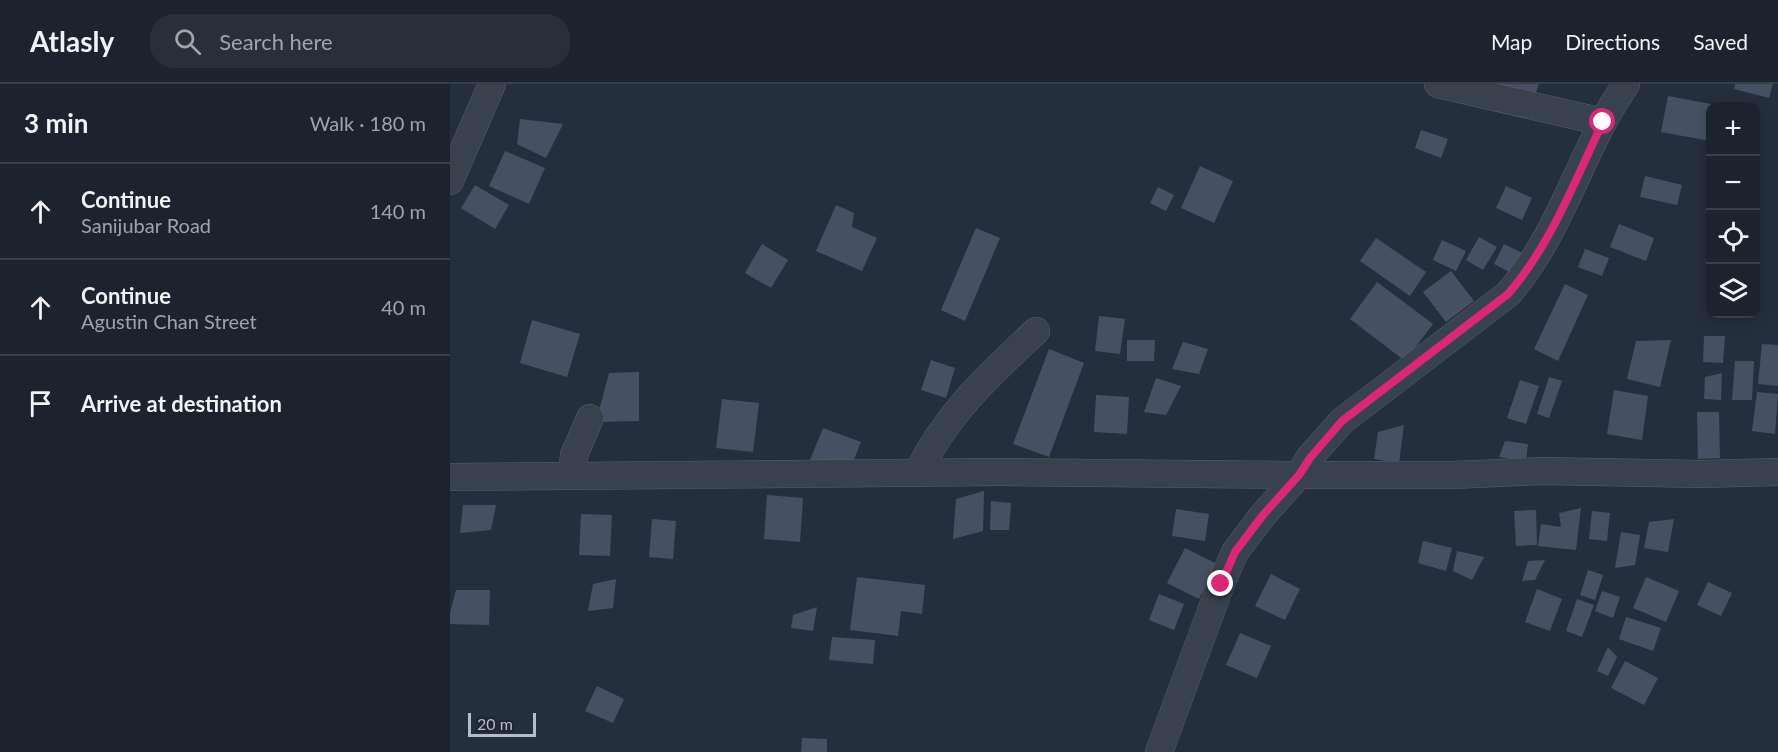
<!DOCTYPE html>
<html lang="en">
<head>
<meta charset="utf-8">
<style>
	body { margin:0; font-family:Lato,sans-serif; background:#282f3a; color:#f1f3f6 }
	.controls { position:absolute; right:18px; top:18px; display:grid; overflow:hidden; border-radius:12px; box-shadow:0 3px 15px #0003 }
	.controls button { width:54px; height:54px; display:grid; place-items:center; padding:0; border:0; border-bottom:2px solid #39404a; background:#1b232e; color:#f1f3f6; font:30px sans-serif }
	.scale { position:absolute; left:18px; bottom:15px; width:68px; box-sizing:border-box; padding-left:6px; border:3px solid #b4bcc9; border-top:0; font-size:16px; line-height:21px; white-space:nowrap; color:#b4bcc9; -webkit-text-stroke:4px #1d2633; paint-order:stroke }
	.stop { position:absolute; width:18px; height:18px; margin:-14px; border:4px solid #db2777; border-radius:50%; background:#fff }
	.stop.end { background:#db2777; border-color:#fff; box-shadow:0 2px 6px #0008 }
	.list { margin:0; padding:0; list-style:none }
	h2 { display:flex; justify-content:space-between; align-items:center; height:78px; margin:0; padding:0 24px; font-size:26px }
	h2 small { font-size:20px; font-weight:400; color:#a0a4aa }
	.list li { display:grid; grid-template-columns:39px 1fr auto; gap:18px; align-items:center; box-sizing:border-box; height:96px; padding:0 24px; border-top:2px solid #39404a }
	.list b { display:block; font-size:22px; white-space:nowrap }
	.list p { margin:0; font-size:20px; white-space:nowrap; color:#a0a4aa }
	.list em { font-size:20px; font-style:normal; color:#a0a4aa }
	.icon { flex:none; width:33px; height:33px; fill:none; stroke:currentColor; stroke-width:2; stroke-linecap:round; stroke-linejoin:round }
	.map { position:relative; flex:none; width:1328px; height:668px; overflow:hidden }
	header { display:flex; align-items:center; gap:36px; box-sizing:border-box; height:84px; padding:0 30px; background:#1b232e; border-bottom:2px solid #39404a }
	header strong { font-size:28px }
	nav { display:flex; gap:33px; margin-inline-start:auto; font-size:21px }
	.search { width:420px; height:54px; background:#282f3a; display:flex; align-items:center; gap:15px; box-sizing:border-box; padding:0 21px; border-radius:24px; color:#a0a4aa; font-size:22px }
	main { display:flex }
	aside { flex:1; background:#1b232e }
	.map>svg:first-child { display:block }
	.building { fill:#455162 }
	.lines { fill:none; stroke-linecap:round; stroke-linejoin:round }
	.minor-casing { stroke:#565f6c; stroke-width:28 }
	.minor { stroke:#38414e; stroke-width:27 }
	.route { stroke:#db2777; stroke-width:8 }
</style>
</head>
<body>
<header>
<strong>Atlasly</strong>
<div class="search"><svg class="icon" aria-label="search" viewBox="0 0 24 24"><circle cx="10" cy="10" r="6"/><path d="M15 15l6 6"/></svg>Search here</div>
<nav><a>Map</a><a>Directions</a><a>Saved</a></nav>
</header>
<main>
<aside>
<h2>3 min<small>Walk · 180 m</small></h2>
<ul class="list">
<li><svg class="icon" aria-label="ahead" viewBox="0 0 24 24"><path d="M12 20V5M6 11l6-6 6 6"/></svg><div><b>Continue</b><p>Sanijubar Road</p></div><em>140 m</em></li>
<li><svg class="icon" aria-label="ahead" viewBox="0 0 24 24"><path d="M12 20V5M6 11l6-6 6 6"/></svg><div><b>Continue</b><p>Agustin Chan Street</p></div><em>40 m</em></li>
<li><svg class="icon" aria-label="arrive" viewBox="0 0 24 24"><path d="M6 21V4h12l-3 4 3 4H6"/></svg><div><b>Arrive at destination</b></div></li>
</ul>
</aside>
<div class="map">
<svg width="1328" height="668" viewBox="0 0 1328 668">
	<rect width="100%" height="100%" fill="#242f3e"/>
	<g class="building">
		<polygon points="1039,0 1089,0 1084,14"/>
		<polygon points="1285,0 1323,0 1319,14 1284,5"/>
		<polygon points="1218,12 1266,21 1260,22 1260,57 1211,48"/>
		<polygon points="70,35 113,40 96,74 67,60"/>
		<polygon points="971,46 998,55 991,74 965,64"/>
		<polygon points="55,67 95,84 79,120 39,102"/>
		<polygon points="750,82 783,97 764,139 731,124"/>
		<polygon points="1195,92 1232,101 1227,121 1190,113"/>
		<polygon points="25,101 59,121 45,145 11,124"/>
		<polygon points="1056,102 1082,114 1072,136 1046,124"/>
		<polygon points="708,103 724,111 716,127 700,119"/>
		<polygon points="386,121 404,129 402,143 427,154 412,187 366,167"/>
		<polygon points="1169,140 1204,154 1196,177 1160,163"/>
		<polygon points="526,144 550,154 515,237 491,226"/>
		<polygon points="1029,153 1047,163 1033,186 1016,176"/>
		<polygon points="926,154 976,188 960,212 910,177"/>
		<polygon points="992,156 1016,167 1006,187 983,176"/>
		<polygon points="312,160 338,176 321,204 295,189"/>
		<polygon points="1054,160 1074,170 1063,190 1044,180"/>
		<polygon points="1135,165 1159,174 1152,192 1128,183"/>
		<polygon points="1001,187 1024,217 996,238 973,208"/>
		<polygon points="927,198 983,240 955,277 900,235"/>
		<polygon points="1115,200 1138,211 1108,277 1084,265"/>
		<polygon points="649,232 675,235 670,270 645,267"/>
		<polygon points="82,236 130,250 117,293 70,279"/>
		<polygon points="1254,252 1275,252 1273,279 1253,278"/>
		<polygon points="677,256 705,256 704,277 677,277"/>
		<polygon points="1221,256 1210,303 1177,295 1186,257"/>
		<polygon points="733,258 758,265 749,290 722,285"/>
		<polygon points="1312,260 1328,261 1328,302 1308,300"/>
		<polygon points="599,265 634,279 599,373 563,360"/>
		<polygon points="481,276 505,284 496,314 471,306"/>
		<polygon points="1285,277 1304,277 1302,316 1282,316"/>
		<polygon points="189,288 189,337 146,338 159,289"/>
		<polygon points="1272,289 1271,316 1254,315 1255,293"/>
		<polygon points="1099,293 1112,297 1099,334 1087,330"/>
		<polygon points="706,294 731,302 716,331 694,328"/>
		<polygon points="1070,296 1089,302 1076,340 1057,334"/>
		<polygon points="1164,306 1198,312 1192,356 1157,350"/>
		<polygon points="1307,308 1328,310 1325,350 1302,347"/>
		<polygon points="646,311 679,313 677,350 644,348"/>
		<polygon points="272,315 309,319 303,368 266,364"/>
		<polygon points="1247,328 1269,328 1270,374 1248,375"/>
		<polygon points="954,341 949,379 924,375 928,348"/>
		<polygon points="373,344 411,358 403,378 360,376"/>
		<polygon points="1055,357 1078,360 1076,377 1049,373"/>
		<polygon points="534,407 533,447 503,455 506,415"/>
		<polygon points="317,411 353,414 350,458 314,455"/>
		<polygon points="541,417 561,419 559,446 540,446"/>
		<polygon points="13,421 46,421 41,446 10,449"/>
		<polygon points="1131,424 1126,466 1088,462 1091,440 1111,443 1109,429"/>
		<polygon points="726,425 759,430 755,457 722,452"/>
		<polygon points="1086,426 1087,461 1066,462 1064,427"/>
		<polygon points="1142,427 1160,429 1157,457 1139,455"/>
		<polygon points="131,430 162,431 160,472 129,471"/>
		<polygon points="202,435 226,437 223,475 199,473"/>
		<polygon points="1224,435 1218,468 1194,464 1199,438"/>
		<polygon points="1171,448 1190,451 1185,481 1165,484"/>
		<polygon points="973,457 1002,464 996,487 968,479"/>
		<polygon points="735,464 767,480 749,515 717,499"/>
		<polygon points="1007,467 1034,473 1022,496 1003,487"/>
		<polygon points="1095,476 1085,496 1072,497 1078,477"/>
		<polygon points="1138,486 1153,491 1145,516 1130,511"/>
		<polygon points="821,490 850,505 835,536 805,522"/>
		<polygon points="407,493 475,501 472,530 451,527 448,552 400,546"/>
		<polygon points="1196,493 1229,507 1216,538 1183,524"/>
		<polygon points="166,495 163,524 138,527 143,500"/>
		<polygon points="1258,498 1282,509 1271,532 1247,521"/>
		<polygon points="1087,505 1112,515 1100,547 1075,538"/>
		<polygon points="6,506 40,506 39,541 0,540 0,529"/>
		<polygon points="1152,507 1170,513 1163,534 1145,527"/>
		<polygon points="709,510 734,520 724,546 699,536"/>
		<polygon points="1127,515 1144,521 1132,553 1116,547"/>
		<polygon points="367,523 363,547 341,544 343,531"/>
		<polygon points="1176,533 1211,544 1203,567 1169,555"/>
		<polygon points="790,549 821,562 807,594 776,581"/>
		<polygon points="382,553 425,556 423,580 379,576"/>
		<polygon points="1158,563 1167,573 1158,592 1147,587"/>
		<polygon points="1175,577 1208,594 1194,621 1161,604"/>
		<polygon points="147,602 174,615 163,639 135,627"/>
		<polygon points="352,654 377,655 377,668 351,668"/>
	</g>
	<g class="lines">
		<defs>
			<g id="minor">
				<polyline points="988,0 1153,38"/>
				<polyline points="0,97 42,0"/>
				<path d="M 468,388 C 497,329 539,291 586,247"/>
				<polyline points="122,391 124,371 140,334"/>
				<polyline points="0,393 550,388 849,391 1003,391 1093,387 1251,390 1328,388"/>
				<path d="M 709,668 L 771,500 L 785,468 L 813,431 L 849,391 L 860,373 L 892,337 L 1058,210 C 1101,161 1122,97 1152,40 C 1159,26 1168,13 1176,0"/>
			</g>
		</defs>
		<use href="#minor" class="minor-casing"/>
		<use href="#minor" class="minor"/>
	</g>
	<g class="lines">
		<path class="route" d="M 771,500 L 785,468 L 813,431 L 849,391 L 860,374 L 892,337 L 1058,210 C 1101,161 1125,96 1153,38"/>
	</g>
</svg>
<div class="controls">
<button>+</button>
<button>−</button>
<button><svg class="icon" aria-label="locate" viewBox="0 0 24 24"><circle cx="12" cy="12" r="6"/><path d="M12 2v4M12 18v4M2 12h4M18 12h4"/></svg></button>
<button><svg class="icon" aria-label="layers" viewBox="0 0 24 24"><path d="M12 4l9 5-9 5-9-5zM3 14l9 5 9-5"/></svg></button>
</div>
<div class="scale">20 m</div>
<div class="stop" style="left:1153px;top:38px"></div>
<div class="stop end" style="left:771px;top:500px"></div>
</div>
</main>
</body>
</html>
